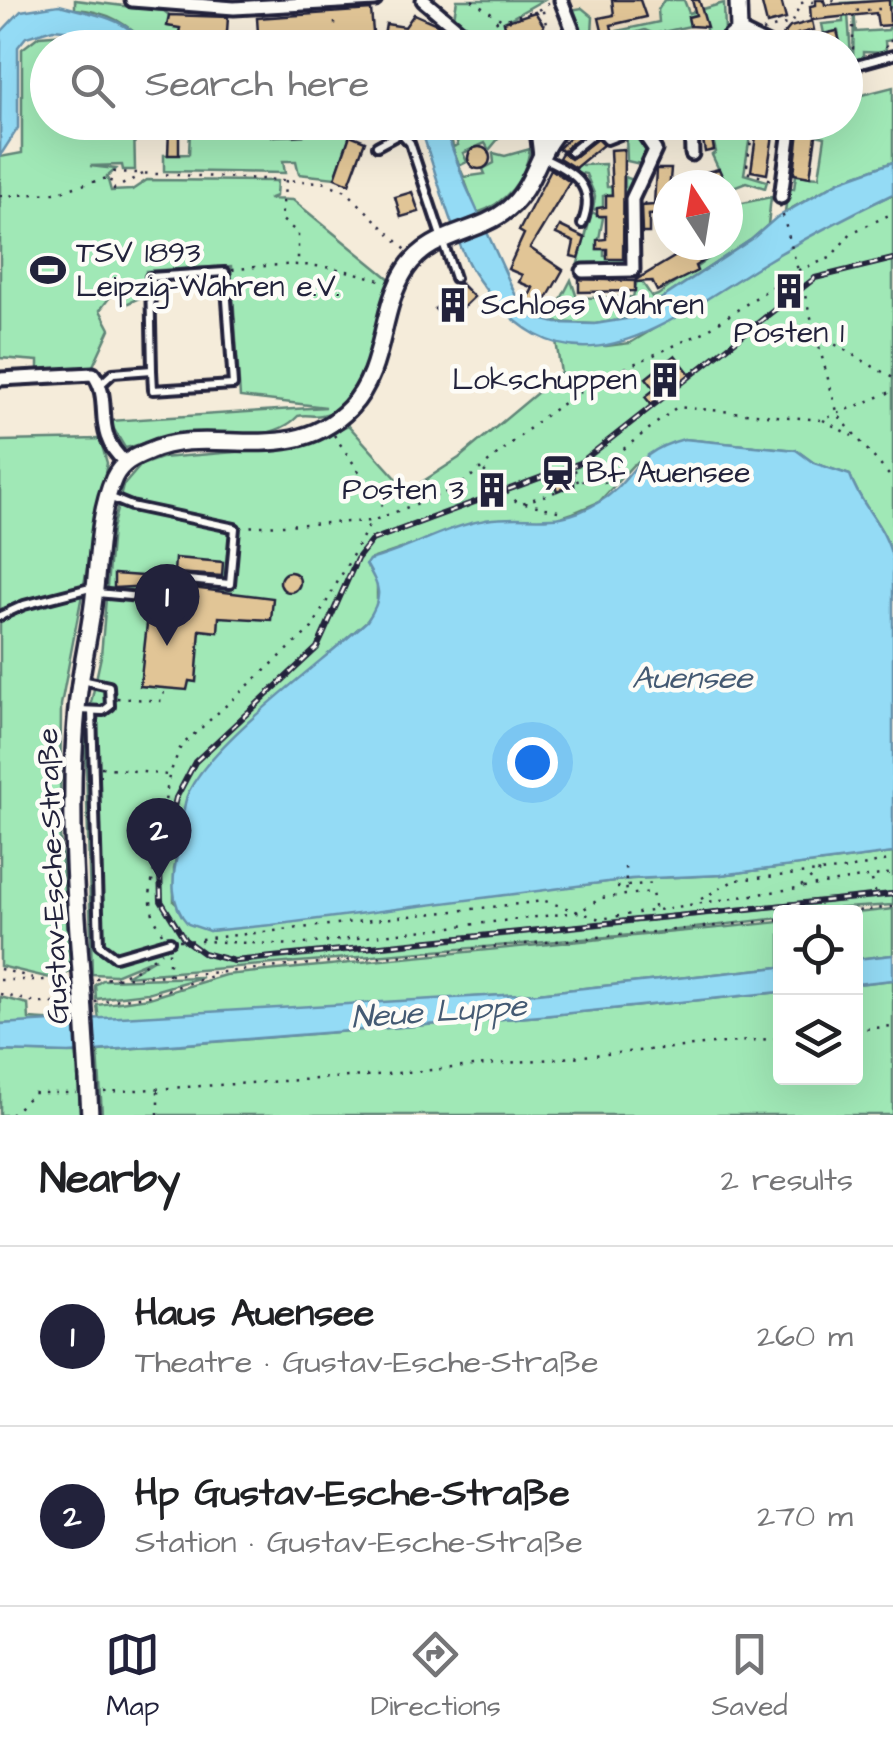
<!DOCTYPE html>
<html lang="en">
<head>
<meta charset="utf-8">
<style>
	body { margin:0; font-family:"Architects Daughter",sans-serif; background:#f2f2f2; color:#202124 }
	.controls { position:absolute; right:30px; bottom:30px; display:grid; overflow:hidden; border-radius:10px; box-shadow:0 10px 40px #0002 }
	.controls button { width:90px; height:90px; display:grid; place-items:center; padding:0; border:0; border-bottom:2px solid #e0e0e0; background:#fff; color:#202124; font:50px sans-serif }
	.compass { position:absolute; left:653px; top:170px; width:90px; height:90px; border-radius:50%; background:#fff; box-shadow:0 10px 40px #0002; rotate:348deg }
	.you { position:absolute; left:532px; top:762px; width:35px; height:35px; margin:-25px; border:8px solid #fff; border-radius:50%; background:#1a73e8; box-shadow:0 0 0 15px #1a73e833 }
	.badge { display:grid; place-items:center; width:65px; height:65px; border-radius:50%; background:#22223b; color:#fff; font-size:32px; font-weight:700 }
	.pin { position:absolute; translate:-50% -82px; filter:drop-shadow(0 2px 5px #0008) }
	.pin::after { content:''; position:absolute; top:52px; width:35px; height:30px; background:inherit; clip-path:polygon(0 0,100% 0,50% 100%) }
	.list { margin:0; padding:0; list-style:none }
	h2 { display:flex; justify-content:space-between; align-items:center; height:130px; margin:0; padding:0 40px; font-size:42px }
	h2 small { font-size:32px; font-weight:400; color:#757577 }
	.list li { display:grid; grid-template-columns:65px 1fr auto; gap:30px; align-items:center; box-sizing:border-box; height:180px; padding:0 40px; border-top:2px solid #e0e0e0 }
	.list b { display:block; font-size:38px; white-space:nowrap }
	.list p { margin:0; font-size:32px; white-space:nowrap; color:#757577 }
	.list em { font-size:32px; font-style:normal; color:#757577 }
	.icon { flex:none; width:55px; height:55px; fill:none; stroke:currentColor; stroke-width:2; stroke-linecap:round; stroke-linejoin:round }
	.map { position:relative; flex:none; width:893px; height:1115px; overflow:hidden }
	.search { position:absolute; background:#fff; box-shadow:0 10px 40px #0002; left:30px; right:30px; top:30px; height:110px; display:flex; align-items:center; gap:25px; box-sizing:border-box; padding:0 35px; border-radius:55px; color:#757577; font-size:38px }
	.sheet { height:490px; background:#fff }
	nav { display:flex; justify-content:space-around; align-items:center; box-sizing:border-box; height:140px; border-top:2px solid #e0e0e0; background:#fff; font-size:28px; color:#757577 }
	nav a { display:grid; justify-items:center; gap:5px }
	nav .on { color:#22223b }
	.map>svg:first-child { display:block }
	.built { fill:#efe0c6 }
	.green { fill:#a0e8b6; stroke:#618578; stroke-width:2.5 }
	.water { fill:#94dbf5; stroke:#6691ab; stroke-width:2.5 }
	.building { fill:#e1c596; stroke:#22223b; stroke-width:2.5 }
	.lines { fill:none; stroke-linecap:round; stroke-linejoin:round }
	.service-casing { stroke:#22223b; stroke-width:14 }
	.minor-casing { stroke:#22223b; stroke-width:19 }
	.secondary-casing { stroke:#22223b; stroke-width:22 }
	.path { stroke:#22223b; stroke-width:2.5; stroke-dasharray:2.5 8; stroke-linecap:butt }
	.service { stroke:#fdfcf7; stroke-width:6 }
	.minor { stroke:#fdfcf7; stroke-width:11 }
	.secondary { stroke:#fdfcf7; stroke-width:15 }
	.rail-casing { stroke:#22223b; stroke-width:6 }
	.rail { stroke:#fdfcf7; stroke-width:2.5; stroke-dasharray:8; stroke-linecap:butt }
	.secondary-bridge-casing { stroke:#22223b; stroke-width:22; stroke-linecap:butt }
	.secondary-bridge { stroke:#fdfcf7; stroke-width:15 }
	.labels { text-anchor:middle; dominant-baseline:central; stroke-width:9; stroke-linejoin:round; paint-order:stroke }
	.poi-label { font-size:30px; fill:#22223b; stroke:#fdfcf7; text-anchor:start }
	.street-label { font-size:30px; fill:#22223b; stroke:#fdfcf7 }
	.water-label { font-size:32px; font-style:italic; fill:#445a73; stroke:#fdfcf7 }
</style>
</head>
<body>
<div class="map">
<svg width="893" height="1115" viewBox="0 0 893 1115">
	<rect width="100%" height="100%" fill="#f5ecda"/>
	<filter id="ink" filterUnits="userSpaceOnUse"><feTurbulence type="fractalNoise" baseFrequency=".01" numOctaves="2"/><feDisplacementMap in="SourceGraphic" scale="20" xChannelSelector="R" yChannelSelector="G"/><feConvolveMatrix kernelMatrix="1 2 1 2 8 2 1 2 1" color-interpolation-filters="sRGB"/></filter>
	<g filter="url(#ink)">
		<polygon class="built" points="568,0 724,0 725,7 582,46"/>
		<g class="green">
			<path d="M 75,0 L 164,11 L 169,15 L 168,26 L 180,28 L 178,42 L 224,44 L 150,47 C 128,24 108,11 75,9 Z"/>
			<polygon points="457,0 543,0 504,22 513,47 489,47 454,17"/>
			<polygon points="664,0 684,0 689,13 724,3 725,32 709,42 702,13 688,17 690,26 654,34 645,30 583,47 570,10 582,8 593,17 592,34 598,41 614,37 617,31 659,22 658,10"/>
			<polygon points="893,0 893,7 856,9 848,14 851,57 846,64 846,48 832,47 840,45 838,31 824,34 822,24 843,22 842,3"/>
			<polygon points="854,11 856,32 888,30 891,25 892,40 885,41 886,53 863,52 863,60 853,63"/>
			<path d="M 67,34 L 96,35 L 119,47 L 48,48 L 48,122 L 134,123 L 135,170 L 123,170 L 122,165 L 90,166 L 116,169 L 107,177 L 111,191 L 132,190 L 147,180 L 277,181 L 276,196 L 268,199 L 293,200 L 391,280 C 380,320 372,406 322,415 C 314,417 306,414 298,416 C 269,447 209,431 170,436 C 154,438 140,445 125,448 L 109,421 L 326,407 L 240,397 L 231,266 L 146,271 L 146,295 L 126,304 L 121,294 L 113,293 L 100,310 L 110,329 L 92,368 L 38,372 L 38,361 L 0,358 L 0,157 L 22,153 L 22,49 L 39,36 Z"/>
			<polygon points="893,87 893,162 840,181 785,212 788,188 794,189 796,175 819,177 825,137 816,135 818,123 846,122 846,99"/>
			<polygon points="187,123 299,123 290,125 293,136 303,134 301,123 371,123 351,133 335,178 299,174 296,161 283,161 285,173 164,171 164,155 189,154 190,131 198,130 187,128"/>
			<path d="M 443,123 L 449,123 L 453,147 L 458,145 L 456,139 L 477,123 L 496,123 L 502,133 L 493,132 L 492,136 L 499,138 L 489,150 L 485,143 L 463,153 L 467,162 L 459,166 L 464,177 L 485,174 L 483,169 L 494,163 L 493,153 L 505,156 L 530,149 C 525,181 505,204 477,213 Z"/>
			<polygon points="709,123 752,123 744,174 767,181 765,188 746,182 728,189 712,155 716,152"/>
			<polygon points="638,132 652,150 645,165 627,161 626,136"/>
			<polygon points="575,157 582,165 605,164 607,187 625,187 625,177 636,181 628,208 623,208 623,191 603,196 603,207 593,210 595,196 586,174 576,172"/>
			<path d="M 893,194 L 893,561 C 885,523 861,508 850,475 L 814,463 L 796,450 L 684,439 L 633,465 L 599,502 L 573,513 L 549,521 L 486,520 L 369,560 L 368,568 L 377,578 L 377,607 L 367,621 L 285,692 L 187,796 L 174,869 L 174,902 L 209,931 L 631,879 L 721,875 L 893,853 L 893,892 L 230,961 L 238,963 L 893,896 L 893,905 L 780,912 L 780,918 L 644,934 L 126,976 L 156,958 L 115,975 L 92,974 L 85,731 L 101,656 L 112,529 L 123,486 L 141,465 L 161,458 L 284,448 L 312,442 L 348,425 L 408,491 L 459,458 L 561,373 L 556,341 L 606,346 L 630,343 L 828,224 Z"/>
			<polygon points="771,197 768,225 752,239 632,318 595,324 549,322 571,280 577,298 633,297 638,276 652,297 658,295 709,258 704,245 728,245 728,206"/>
			<polygon points="592,212 603,218 597,249 604,249 604,256 623,259 623,245 629,244 625,266 598,263 577,267"/>
			<polygon points="100,439 107,463 61,705 60,836 71,972 50,978 0,966 0,441"/>
			<polygon points="893,909 893,955 856,959 856,913"/>
			<polygon points="780,922 780,967 538,993 99,1021 97,1005 149,998 225,975"/>
			<polygon points="202,977 147,993 96,999 95,985 103,980"/>
			<polygon points="893,980 893,1115 102,1115 98,1051 541,1016 780,992 780,1078 856,1078 856,984"/>
			<polygon points="0,997 28,1004 29,1019 75,1022 0,1024"/>
			<polygon points="0,1051 77,1053 80,1115 0,1115"/>
		</g>
		<g class="water">
			<path d="M 59,5 C 101,17 118,14 150,47 L 122,47 L 95,33 L 53,29 L 26,37 L 18,47 L 18,128 L 0,156 L 1,32 L 21,11 Z"/>
			<path d="M 419,123 L 443,123 L 466,186 L 521,307 L 533,317 L 556,323 L 595,324 L 632,318 L 752,239 L 776,218 L 840,181 L 893,162 L 893,194 C 847,216 803,239 759,266 C 656,330 564,408 474,273 C 453,241 433,162 419,123 Z"/>
			<path d="M 684,439 L 796,450 L 814,463 L 850,475 C 861,508 885,523 893,561 L 893,853 L 721,875 L 631,879 L 272,925 L 209,931 L 188,924 C 169,903 172,877 178,851 C 182,833 181,808 189,791 C 215,739 321,663 367,621 C 384,596 380,588 366,564 L 369,560 C 409,550 446,526 486,520 C 530,513 556,529 599,502 C 636,480 630,453 684,439 Z"/>
			<polygon points="893,955 893,980 856,984 856,959"/>
			<polygon points="780,967 780,992 541,1016 69,1053 0,1051 0,1024 538,993"/>
		</g>
		<g class="building">
			<polygon points="612,0 640,0 646,17 611,25 616,48 606,48 599,18 614,15"/>
			<polygon points="692,0 699,0 707,27 690,26 688,17 696,15"/>
			<polygon points="761,0 781,0 786,19 767,24"/>
			<polygon points="816,0 824,0 825,5 889,0 890,25 878,26 876,13 811,20 810,6 816,5"/>
			<polygon points="371,10 374,43 259,48 257,18"/>
			<polygon points="535,12 544,26 540,31 508,39 504,22"/>
			<polygon points="414,14 437,24 465,48 437,48 442,39 427,31 420,46 414,48 383,41 386,24 405,27"/>
			<polygon points="169,15 228,17 227,32 222,36 178,38 180,28 167,26"/>
			<polygon points="812,21 814,30 798,34 814,48 790,48 780,39 790,27"/>
			<polygon points="837,31 841,46 825,48 823,34"/>
			<polygon points="683,32 686,45 659,48 656,38"/>
			<polygon points="134,122 179,122 179,155 168,155 169,130 135,134"/>
			<polygon points="301,122 303,135 271,136 269,125"/>
			<polygon points="450,122 479,122 455,136"/>
			<polygon points="585,122 623,123 607,129 596,124 567,147 564,154 571,159 597,139 603,145 575,168 559,158 563,151 558,149"/>
			<polygon points="700,122 709,122 714,150 705,152"/>
			<polygon points="758,122 775,122 767,174 751,171"/>
			<polygon points="800,122 818,122 810,177 794,174"/>
			<polygon points="350,135 365,141 349,184 335,178"/>
			<circle cx="479" cy="158" r="11"/>
			<polygon points="624,149 623,259 607,259 607,249 597,249 597,240 606,239 606,216 597,216 597,208 606,207 606,195 612,195 610,150"/>
			<polygon points="551,169 570,182 530,248 563,270 542,307 527,300 533,288 519,282 522,275 508,269 524,234 519,231"/>
			<polygon points="656,169 671,169 668,201 661,201 661,214 649,215 649,233 642,233 641,206 654,205"/>
			<polygon points="719,169 723,178 688,185 686,177"/>
			<polygon points="412,192 419,212 401,217 395,197"/>
			<polygon points="560,226 585,238 579,258 571,256 574,242 556,234"/>
			<polygon points="683,245 699,245 705,260 695,266 697,271 657,291 652,281 635,282 635,291 579,292 579,279 634,281 686,250"/>
			<polygon points="460,283 474,297 448,322 435,309"/>
			<polygon points="675,355 690,374 651,404 645,397 655,389 646,378"/>
			<polygon points="573,471 574,484 557,491 553,479"/>
			<polygon points="175,558 223,562 222,576 174,573"/>
			<circle cx="290" cy="582" r="10"/>
			<polygon points="114,574 169,578 169,585 114,588"/>
			<polygon points="184,587 273,598 271,620 219,617 218,632 200,630 196,682 189,681 187,690 140,686 148,615 152,615 154,598 183,599"/>
		</g>
		<g class="lines">
			<defs>
				<g id="service">
					<polyline points="846,68 893,55"/>
					<polyline points="377,146 401,133 410,143 455,278"/>
					<polyline points="571,152 598,130 607,140 638,128"/>
					<path d="M 541,157 C 573,172 598,185 582,224"/>
					<polyline points="100,385 113,373 152,370 153,390 233,385 225,272 150,277 152,370"/>
					<polyline points="97,593 140,597 140,590 176,592 177,579 230,584 235,528 131,506 109,497"/>
					<polyline points="0,616 24,605 94,587"/>
					<polyline points="78,710 103,711 110,706 109,686 82,680"/>
					<polyline points="92,711 99,945 115,957 170,941"/>
				</g>
				<g id="minor">
					<polyline points="132,0 234,8 375,0"/>
					<polyline points="423,0 480,48"/>
					<polyline points="561,0 580,48"/>
					<polyline points="739,31 774,48"/>
					<polyline points="536,122 540,156"/>
					<polyline points="691,122 692,154"/>
					<polyline points="781,197 791,122"/>
					<polyline points="583,271 633,270 632,199 655,150 636,122"/>
					<path d="M 0,379 L 93,374 C 114,401 90,432 125,462"/>
				</g>
				<g id="secondary">
					<polyline points="719,48 739,31 738,0"/>
					<path d="M 83,996 C 75,901 68,803 77,709 C 80,671 90,634 94,597 C 99,558 98,514 114,478 C 121,463 134,457 149,451 C 209,423 290,470 350,408 C 387,369 378,312 406,269 C 431,231 477,235 508,209 C 537,185 537,145 567,122"/>
					<polyline points="88,1078 90,1115"/>
				</g>
			</defs>
			<use href="#service" class="service-casing"/>
			<use href="#minor" class="minor-casing"/>
			<use href="#secondary" class="secondary-casing"/>
			<g class="path">
				<polyline points="472,0 502,20 540,9 552,0"/>
				<polyline points="496,20 507,41 515,43"/>
				<polyline points="335,22 335,32"/>
				<polyline points="763,31 793,22 800,3 835,0"/>
				<polyline points="551,37 567,41"/>
				<polyline points="336,46 337,48"/>
				<polyline points="516,48 516,43 549,37 542,7"/>
				<polyline points="886,48 886,41 893,41"/>
				<polyline points="853,60 853,11 892,8 893,33"/>
				<polyline points="728,122 735,136 750,140"/>
				<polyline points="754,122 746,172 772,180"/>
				<polyline points="342,134 343,122"/>
				<polyline points="662,138 682,135"/>
				<polyline points="624,152 625,141"/>
				<polyline points="143,174 114,189 109,185 114,172 323,182 346,191 406,250"/>
				<polyline points="286,180 281,219 298,233 298,262"/>
				<polyline points="0,196 54,193 107,178"/>
				<polyline points="643,204 663,201"/>
				<polyline points="780,205 838,415 893,480"/>
				<path d="M 232,270 C 292,261 329,263 386,282"/>
				<polyline points="817,334 893,378"/>
				<polyline points="823,420 852,436"/>
				<polyline points="334,435 386,511"/>
				<polyline points="573,470 578,482"/>
				<polyline points="484,471 519,504 579,484 677,407 822,420 893,391"/>
				<polyline points="574,471 595,465 605,477 605,487"/>
				<polyline points="525,503 558,511"/>
				<polyline points="240,527 372,521 457,488 547,414 601,379 704,332 796,271 830,258 851,233 893,213"/>
				<polyline points="117,698 163,701 164,688"/>
				<polyline points="101,767 167,775"/>
				<polyline points="625,867 627,895"/>
				<polyline points="872,880 876,895"/>
				<polyline points="801,886 819,872"/>
				<polyline points="617,887 656,883"/>
				<polyline points="701,899 735,880 849,869 893,859"/>
				<polyline points="848,912 893,907"/>
				<polyline points="162,933 153,915 150,895 169,776 181,746 312,628 371,522"/>
				<polyline points="201,939 545,901 579,912 601,898 652,892 655,913"/>
				<polyline points="179,940 297,945 579,912 600,919 893,873"/>
				<polyline points="0,969 37,979"/>
				<polyline points="169,975 169,948"/>
				<polyline points="115,978 140,968 161,952"/>
				<polyline points="96,979 225,972 780,920"/>
				<polyline points="0,980 68,980"/>
				<polyline points="0,994 40,1003 71,1003"/>
				<polyline points="95,1002 148,996 218,974"/>
				<polyline points="856,1030 893,1026"/>
				<polyline points="158,1091 158,1115"/>
				<polyline points="104,1092 365,1076 780,1038"/>
				<polyline points="11,1115 33,1093 76,1093"/>
			</g>
			<use href="#service" class="service"/>
			<use href="#minor" class="minor"/>
			<use href="#secondary" class="secondary"/>
			<defs>
				<polyline id="rail" points="893,259 815,278 580,463 372,540 357,559 317,648 195,762 176,798 160,868 161,901 185,940 203,953 234,961 893,894"/>
			</defs>
			<use href="#rail" class="rail-casing"/>
			<use href="#rail" class="rail"/>
			<defs>
				<polyline id="secondary-bridge" points="83,996 88,1078"/>
			</defs>
			<use href="#secondary-bridge" class="secondary-bridge-casing"/>
			<use href="#secondary-bridge" class="secondary-bridge"/>
		</g>
	</g>
	<defs>
		<symbol id="stadium-bare" viewBox="-9 -9 18 18"><path d="M0-5a6.5 5 0 1 0 0 10a6.5 5 0 1 0 0-10ZM-3.5-1.8h7v3.6h-7Z" fill="#22223b" stroke="#fdfcf7" stroke-width="2.5" paint-order="stroke"/></symbol>
		<symbol id="building-bare" viewBox="-9 -9 18 18"><path d="M-4-6H4V6H1V3H-1V6H-4ZM-2.5-4.3h1.7v1.8h-1.7ZM.8-4.3h1.7v1.8H.8ZM-2.5-1h1.7V.8h-1.7ZM.8-1h1.7V.8H.8Z" fill="#22223b" stroke="#fdfcf7" stroke-width="2.5" paint-order="stroke"/></symbol>
		<symbol id="station-bare" viewBox="-9 -9 18 18"><path d="M-3-6H3Q5-6 5-4V2Q5 4 3 4L4.5 6H3L1.5 4h-3L-3 6H-4.5L-3 4Q-5 4-5 2V-4Q-5-6-3-6ZM-3.5-4v3h7v-3ZM-3.5 1v1.5H-2V1ZM2 1v1.5H3.5V1Z" fill="#22223b" stroke="#fdfcf7" stroke-width="2.5" paint-order="stroke"/></symbol>
	</defs>
	<g fill-rule="evenodd">
		<use href="#stadium-bare" x="23" y="245" width="50" height="50"/>
		<use href="#building-bare" x="764" y="266" width="50" height="50"/>
		<use href="#building-bare" x="428" y="280" width="50" height="50"/>
		<use href="#building-bare" x="640" y="355" width="50" height="50"/>
		<use href="#station-bare" x="533" y="448" width="50" height="50"/>
		<use href="#building-bare" x="467" y="465" width="50" height="50"/>
	</g>
	<g class="labels">
		<g class="poi-label">
			<text x="76" y="253">TSV 1893<tspan x="76" dy="34">Leipzig-Wahren e.V.</tspan></text>
			<text x="481" y="305">Schloss Wahren</text>
			<text x="789" y="333" text-anchor="middle">Posten 1</text>
			<text x="637" y="380" text-anchor="end">Lokschuppen</text>
			<text x="586" y="473">Bf Auensee</text>
			<text x="464" y="490" text-anchor="end">Posten 3</text>
		</g>
		<g class="street-label">
			<text transform="translate(53 876) rotate(-92)">Gustav-Esche-Straße</text>
		</g>
		<g class="water-label">
			<text x="692" y="678">Auensee</text>
			<text transform="translate(439 1012) rotate(-4)">Neue Luppe</text>
		</g>
	</g>
</svg>
<div class="controls">
<button><svg class="icon" aria-label="locate" viewBox="0 0 24 24"><circle cx="12" cy="12" r="6"/><path d="M12 2v4M12 18v4M2 12h4M18 12h4"/></svg></button>
<button><svg class="icon" aria-label="layers" viewBox="0 0 24 24"><path d="M12 4l9 5-9 5-9-5zM3 14l9 5 9-5"/></svg></button>
</div>
<svg class="compass" viewBox="-18 -18 36 36"><path d="M0-13l5 13h-10z" fill="#e53935"/><path d="M0 13l5-13h-10z" fill="#757577"/></svg>
<div class="you"></div>
<div class="pin badge" style="left:167px;top:646px">1</div>
<div class="pin badge" style="left:159px;top:880px">2</div>
<div class="search"><svg class="icon" aria-label="search" viewBox="0 0 24 24"><circle cx="10" cy="10" r="6"/><path d="M15 15l6 6"/></svg>Search here</div>
</div>
<section class="sheet">
<h2>Nearby<small>2 results</small></h2>
<ul class="list">
<li><span class="badge">1</span><div><b>Haus Auensee</b><p>Theatre · Gustav-Esche-Straße</p></div><em>260 m</em></li>
<li><span class="badge">2</span><div><b>Hp Gustav-Esche-Straße</b><p>Station · Gustav-Esche-Straße</p></div><em>270 m</em></li>
</ul>
</section>
<nav>
<a class="on"><svg class="icon" aria-label="map" viewBox="0 0 24 24"><path d="M3 6l6-2 6 2 6-2v14l-6 2-6-2-6 2zM9 4v14M15 6v14"/></svg>Map</a>
<a><svg class="icon" aria-label="directions" viewBox="0 0 24 24"><path d="M12 3l9 9-9 9-9-9zM9 14v-3h6M13 9l2 2-2 2"/></svg>Directions</a>
<a><svg class="icon" aria-label="saved" viewBox="0 0 24 24"><path d="M7 4h10v16l-5-4-5 4z"/></svg>Saved</a>
</nav>
</body>
</html>
